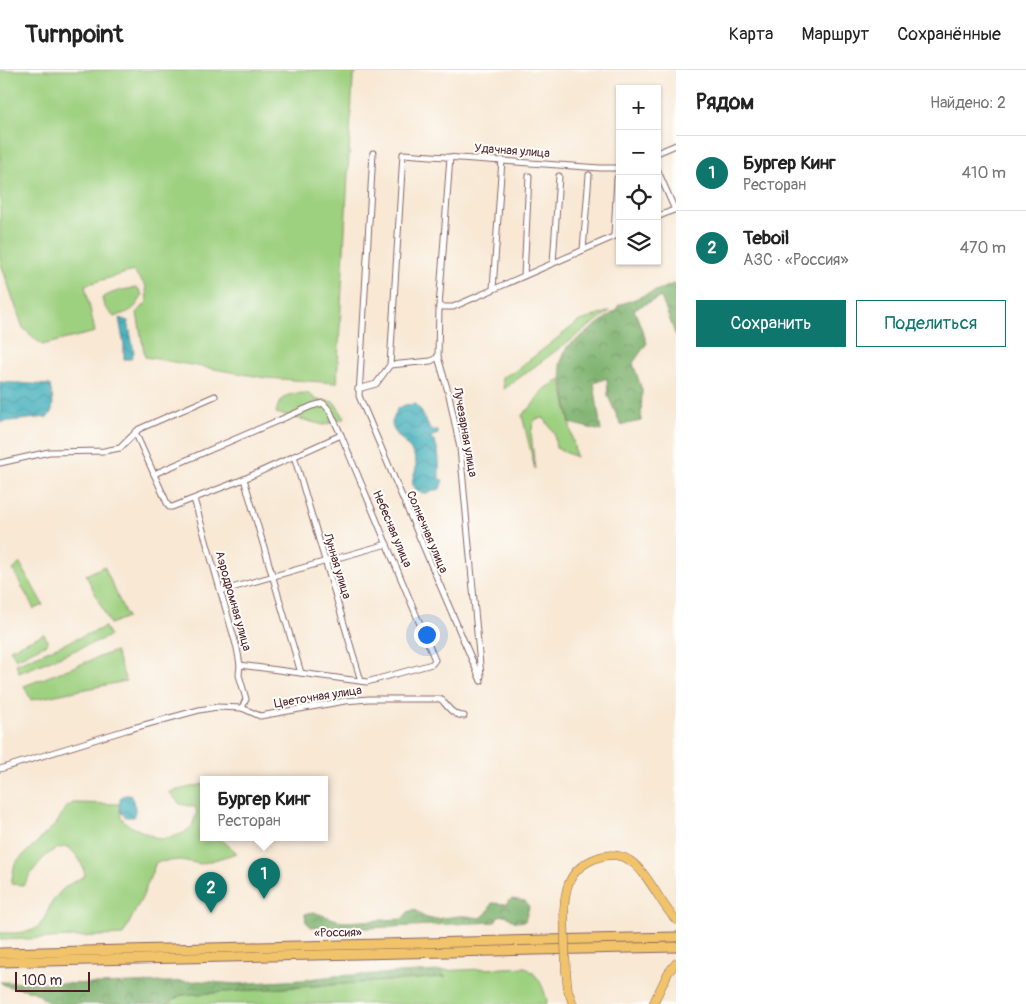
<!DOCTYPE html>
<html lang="ru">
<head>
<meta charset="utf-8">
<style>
	body { margin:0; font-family:Pangolin,sans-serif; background:#f6f6f6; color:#222 }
	.controls { position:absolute; right:15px; top:15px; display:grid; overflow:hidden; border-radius:0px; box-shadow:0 1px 4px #0004 }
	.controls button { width:45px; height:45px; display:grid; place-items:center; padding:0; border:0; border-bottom:1px solid #e0e0e0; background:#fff; color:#222; font:25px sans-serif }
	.scale { position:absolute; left:15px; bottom:12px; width:75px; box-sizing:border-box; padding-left:5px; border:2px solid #4a1f2b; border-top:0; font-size:14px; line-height:18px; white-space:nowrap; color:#4a1f2b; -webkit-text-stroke:4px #fdfcf7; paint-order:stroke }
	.you { position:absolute; left:426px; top:564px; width:18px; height:18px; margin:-12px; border:4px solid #fff; border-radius:50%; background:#1a73e8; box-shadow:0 0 0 8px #1a73e833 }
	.badge { display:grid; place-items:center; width:32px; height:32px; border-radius:50%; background:#0f766e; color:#fff; font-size:16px; font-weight:700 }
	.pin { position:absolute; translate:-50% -41px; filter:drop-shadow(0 1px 2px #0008) }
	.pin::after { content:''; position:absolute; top:26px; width:18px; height:15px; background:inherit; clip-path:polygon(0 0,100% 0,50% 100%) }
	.popup { position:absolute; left:200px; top:706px; width:128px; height:65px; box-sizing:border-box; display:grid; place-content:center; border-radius:0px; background:#fff; filter:drop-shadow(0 1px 4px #0005); font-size:16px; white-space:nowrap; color:#767676 }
	.popup b { font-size:19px; color:#222 }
	.popup::after { content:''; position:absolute; left:50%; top:100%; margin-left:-10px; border:10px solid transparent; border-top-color:#fff }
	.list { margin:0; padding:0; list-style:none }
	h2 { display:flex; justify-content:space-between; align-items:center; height:65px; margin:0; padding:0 20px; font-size:21px }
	h2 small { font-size:16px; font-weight:400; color:#767676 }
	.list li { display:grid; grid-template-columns:32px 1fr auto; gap:15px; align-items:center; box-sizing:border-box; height:75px; padding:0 20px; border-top:1px solid #e0e0e0 }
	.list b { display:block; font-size:19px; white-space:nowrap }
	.list p { margin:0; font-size:16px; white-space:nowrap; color:#767676 }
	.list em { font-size:16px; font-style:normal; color:#767676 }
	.actions { display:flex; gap:10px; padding:15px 20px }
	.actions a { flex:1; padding:11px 0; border:1px solid #0f766e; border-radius:0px; text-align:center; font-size:18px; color:#0f766e }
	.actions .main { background:#0f766e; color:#fff }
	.icon { flex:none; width:28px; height:28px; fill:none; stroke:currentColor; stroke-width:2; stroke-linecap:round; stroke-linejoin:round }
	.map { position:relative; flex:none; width:676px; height:934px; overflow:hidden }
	header { display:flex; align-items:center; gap:30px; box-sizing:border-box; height:70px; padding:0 25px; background:#fff; border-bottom:1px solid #e0e0e0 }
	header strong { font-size:24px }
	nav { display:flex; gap:28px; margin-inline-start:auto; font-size:18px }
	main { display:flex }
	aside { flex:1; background:#fff }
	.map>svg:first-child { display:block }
	.green { fill:#9dd07f; stroke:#747855 }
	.forest { fill:url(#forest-crowns); stroke:#64684c }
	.water { fill:url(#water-waves); stroke:#456774 }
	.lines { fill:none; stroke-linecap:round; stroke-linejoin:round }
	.street-casing { stroke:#876566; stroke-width:7 }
	.primary-casing { stroke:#876566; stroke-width:9 }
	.highway-casing { stroke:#876566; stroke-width:11 }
	.street { stroke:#fff; stroke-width:5 }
	.primary { stroke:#f1c36a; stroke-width:8 }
	.highway { stroke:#f1c36a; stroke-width:9 }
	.primary-bridge-casing { stroke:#876566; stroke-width:9; stroke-linecap:butt }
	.primary-bridge { stroke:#f1c36a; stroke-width:8 }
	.labels { text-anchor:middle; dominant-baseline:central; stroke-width:4; stroke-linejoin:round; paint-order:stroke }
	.street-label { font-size:12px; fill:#4a1f2b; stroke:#fdfcf7 }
</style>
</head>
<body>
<header>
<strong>Turnpoint</strong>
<nav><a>Карта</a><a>Маршрут</a><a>Сохранённые</a></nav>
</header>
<main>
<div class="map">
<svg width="676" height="934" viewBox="0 0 676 934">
	<defs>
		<pattern id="forest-crowns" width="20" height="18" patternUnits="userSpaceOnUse" patternTransform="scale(1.25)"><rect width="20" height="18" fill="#7eb26e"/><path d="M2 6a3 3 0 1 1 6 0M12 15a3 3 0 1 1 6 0" fill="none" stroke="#69905b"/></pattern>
		<pattern id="water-waves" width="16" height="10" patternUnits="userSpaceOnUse" patternTransform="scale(1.25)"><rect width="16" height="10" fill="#40afbc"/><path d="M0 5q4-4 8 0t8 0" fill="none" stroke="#388e99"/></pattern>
	</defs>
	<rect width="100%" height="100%" fill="#fdfcf7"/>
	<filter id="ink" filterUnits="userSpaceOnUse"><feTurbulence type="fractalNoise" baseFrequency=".02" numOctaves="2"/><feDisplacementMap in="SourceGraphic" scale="10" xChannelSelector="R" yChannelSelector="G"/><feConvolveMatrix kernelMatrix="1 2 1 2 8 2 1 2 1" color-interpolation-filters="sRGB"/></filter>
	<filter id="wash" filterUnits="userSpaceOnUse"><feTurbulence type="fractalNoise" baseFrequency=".0096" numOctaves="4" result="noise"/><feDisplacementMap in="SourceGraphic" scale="20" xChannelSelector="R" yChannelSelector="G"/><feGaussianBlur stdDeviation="1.12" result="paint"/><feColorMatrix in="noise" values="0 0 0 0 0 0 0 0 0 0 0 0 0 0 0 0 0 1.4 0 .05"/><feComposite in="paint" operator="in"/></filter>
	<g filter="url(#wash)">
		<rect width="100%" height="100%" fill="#f8e8d4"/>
		<g class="green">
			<polygon points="0,0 359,0 353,8 337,313 266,308 145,287 137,243 147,232 146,216 133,201 85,215 95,262 42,275 23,258 0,191"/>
			<path d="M 138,218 L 142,225 C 136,240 129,242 114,247 L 104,236 L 102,228 C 114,221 124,219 138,218 Z"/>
			<polygon points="610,241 504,319 502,307 514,302 578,252"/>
			<polygon points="561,309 576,387 556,378 554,363 544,348 534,350 531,363 535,399 522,345 531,337 543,320"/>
			<path d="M 308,323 L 317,330 L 334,332 L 345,348 L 324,355 L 276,343 C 280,323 289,324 308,323 Z"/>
			<polygon points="20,493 43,535 34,539 13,500"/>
			<polygon points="104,496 127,547 110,554 86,505"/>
			<polygon points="105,557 110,566 19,603 16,594"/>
			<polygon points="44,564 48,573 16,589 10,579"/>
			<polygon points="115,581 126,611 31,630 24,616"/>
			<path d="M 204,714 L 204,768 L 220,768 L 237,783 L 201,794 L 181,790 L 156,792 L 142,828 L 123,865 L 0,870 L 0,863 C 10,863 30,864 38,857 C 44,851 47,843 50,836 C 58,821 69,813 85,806 C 83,794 78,785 68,777 C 64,777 59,778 56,779 C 43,785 31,803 24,815 L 11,814 L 15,793 L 57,753 L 65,738 L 73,733 L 119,734 L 121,747 L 124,751 L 130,756 L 159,769 L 169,768 L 184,763 L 192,756 L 197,742 L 195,737 L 180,734 L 169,722 Z"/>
			<path d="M 525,897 C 539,905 543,916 547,931 L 546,934 L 167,934 L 181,925 L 445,907 L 439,901 Z"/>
		</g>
		<g class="forest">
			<polygon points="676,213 676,266 661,227 634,239 647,273 633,293 642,320 641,351 621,355 608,326 607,308 594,313 601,361 570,353 560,294 567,277 615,241 619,235"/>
			<path d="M 511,829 L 525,831 L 529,837 L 525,851 C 516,853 512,851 506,845 L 498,846 L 495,852 L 348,859 L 325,856 L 311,857 L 306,852 L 305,844 L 313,842 L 343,852 L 402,849 L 408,842 L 415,839 C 429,857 445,845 465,846 C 470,846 476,848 481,848 L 487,843 L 492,833 L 506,834 Z"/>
			<path d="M 439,901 L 446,907 L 181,925 L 167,934 L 49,934 C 43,928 37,922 28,920 C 19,917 8,919 0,912 L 97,914 L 201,911 L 235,914 L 302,910 L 333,906 Z"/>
		</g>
		<g class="water">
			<polygon points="119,248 128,251 134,282 131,289 124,289 124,276"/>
			<path d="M 0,312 L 50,315 C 52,325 56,339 48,347 L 0,352 Z"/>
			<path d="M 415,334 L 420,339 L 430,359 L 438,361 L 438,364 L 430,367 C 441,376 439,395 439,409 L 443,410 L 440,419 C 432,421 425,426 418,421 C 407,413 416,405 416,396 C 417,377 392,367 392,353 C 393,348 396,344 397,339 L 405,335 Z"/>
			<path d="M 125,725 L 130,725 C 135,733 136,738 134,747 L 126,747 C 119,742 118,736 121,727 Z"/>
		</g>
	</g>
	<g filter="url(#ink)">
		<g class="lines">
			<defs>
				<g id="street">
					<polyline points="373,83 359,326 481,611"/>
					<polyline points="657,83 676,75"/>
					<polyline points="450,87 439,237 438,287 449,325 460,378 481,606"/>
					<polyline points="657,99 675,140"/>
					<polyline points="657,147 676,139"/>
					<polyline points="614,166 617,108 620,107"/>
					<polyline points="583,180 589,105"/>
					<polyline points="553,193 559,106"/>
					<polyline points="524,206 529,106"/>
					<polyline points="493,219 502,90"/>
					<polyline points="439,237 453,237 620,164"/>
					<polyline points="390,295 403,84 600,98 620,98"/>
					<polyline points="358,319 376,314 390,295 431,291 438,287"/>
					<polyline points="135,362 167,433 169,437 172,437 244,409 341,365"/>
					<polyline points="294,386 361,611"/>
					<polyline points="0,393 49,382 104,381 120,378 139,359 215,326"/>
					<polyline points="154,404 312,336 323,333 330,341 341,365 435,590 432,594 367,612 240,595"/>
					<polyline points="244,409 301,603"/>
					<polyline points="194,429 237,578 240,595 239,605 246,629 242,638"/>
					<polyline points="221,521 387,474"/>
					<path d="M 0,699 L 126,660 L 199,640 L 217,637 L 242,638 L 260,646 L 345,631 L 369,629 L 441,629 C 448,637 453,646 464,646"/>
				</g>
				<g id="primary">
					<path d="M 564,841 C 565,820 568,803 588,792 C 638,765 650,823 676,850"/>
					<polyline points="566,902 568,920 573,934"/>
					<polyline points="653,934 668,903 676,893"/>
				</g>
				<g id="highway">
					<polyline points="0,883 676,867"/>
					<polyline points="0,892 676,877"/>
				</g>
			</defs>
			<use href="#street" class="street-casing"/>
			<use href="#primary" class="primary-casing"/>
			<use href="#highway" class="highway-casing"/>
			<use href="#street" class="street"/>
			<use href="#primary" class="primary"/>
			<use href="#highway" class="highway"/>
			<defs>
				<polyline id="primary-bridge" points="564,841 566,902"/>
			</defs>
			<use href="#primary-bridge" class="primary-bridge-casing"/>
			<use href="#primary-bridge" class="primary-bridge"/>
		</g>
	</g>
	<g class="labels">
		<g class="street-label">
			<text transform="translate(512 81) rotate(4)">Удачная улица</text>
			<text transform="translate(465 362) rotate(80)">Лучезарная улица</text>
			<text transform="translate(392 459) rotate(67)">Небесная улица</text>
			<text transform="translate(427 462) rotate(67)">Солнечная улица</text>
			<text transform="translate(337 496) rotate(73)">Лунная улица</text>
			<text transform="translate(233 531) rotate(74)">Аэродромная улица</text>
			<text transform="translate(318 627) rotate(-9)">Цветочная улица</text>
			<text transform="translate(338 863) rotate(-1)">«Россия»</text>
		</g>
	</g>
</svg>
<div class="controls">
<button>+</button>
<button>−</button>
<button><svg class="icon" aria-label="locate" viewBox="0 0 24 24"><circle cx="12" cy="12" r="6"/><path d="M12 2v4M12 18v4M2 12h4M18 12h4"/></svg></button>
<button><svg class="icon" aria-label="layers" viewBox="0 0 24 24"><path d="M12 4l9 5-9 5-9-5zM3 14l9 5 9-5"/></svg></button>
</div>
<div class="scale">100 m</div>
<div class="you"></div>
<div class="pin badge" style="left:264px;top:829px">1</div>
<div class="popup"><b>Бургер Кинг</b>Ресторан</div>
<div class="pin badge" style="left:211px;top:843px">2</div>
</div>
<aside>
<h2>Рядом<small>Найдено: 2</small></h2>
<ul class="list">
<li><span class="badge">1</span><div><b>Бургер Кинг</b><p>Ресторан</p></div><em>410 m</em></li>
<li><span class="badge">2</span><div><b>Teboil</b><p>АЗС · «Россия»</p></div><em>470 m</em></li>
</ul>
<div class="actions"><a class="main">Сохранить</a><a>Поделиться</a></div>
</aside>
</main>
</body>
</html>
